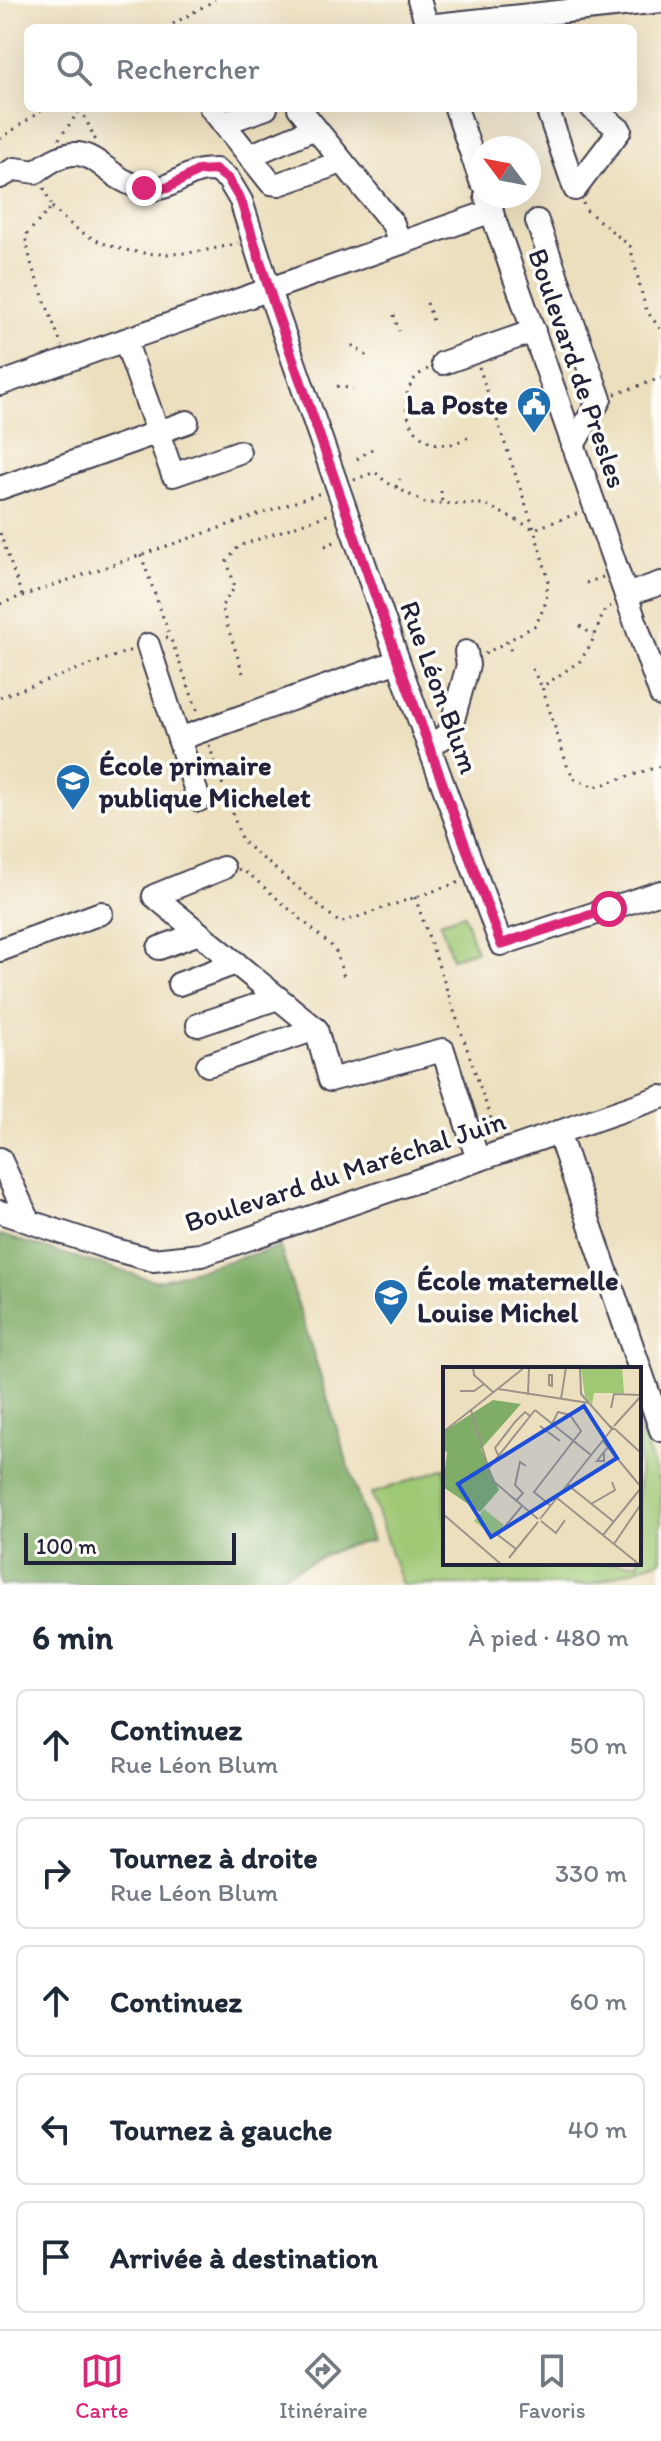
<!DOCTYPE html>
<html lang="fr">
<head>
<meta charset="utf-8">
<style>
	body { margin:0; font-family:Itim,sans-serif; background:#f6f6f7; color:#1f2937 }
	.compass { position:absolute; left:469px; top:136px; width:72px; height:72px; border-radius:50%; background:#fff; box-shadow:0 8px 32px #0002; rotate:302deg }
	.scale { position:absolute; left:24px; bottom:20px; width:212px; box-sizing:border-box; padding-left:8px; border:4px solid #22223b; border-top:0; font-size:22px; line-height:28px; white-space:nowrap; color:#22223b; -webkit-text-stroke:6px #fdfcf7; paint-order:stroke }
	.stop { position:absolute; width:24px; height:24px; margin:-18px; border:6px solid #db2777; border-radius:50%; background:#fff }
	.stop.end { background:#db2777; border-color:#fff; box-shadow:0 2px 8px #0008 }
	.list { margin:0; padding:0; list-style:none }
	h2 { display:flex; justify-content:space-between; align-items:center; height:104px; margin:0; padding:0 32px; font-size:34px }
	h2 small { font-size:26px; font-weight:400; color:#747a83 }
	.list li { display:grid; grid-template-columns:52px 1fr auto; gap:24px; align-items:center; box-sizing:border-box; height:112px; margin:0 16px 16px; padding:0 16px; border:2px solid #e0e1e3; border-radius:12px }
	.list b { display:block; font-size:30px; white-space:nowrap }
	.list p { margin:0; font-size:26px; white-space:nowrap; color:#747a83 }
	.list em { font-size:26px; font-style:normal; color:#747a83 }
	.icon { flex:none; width:44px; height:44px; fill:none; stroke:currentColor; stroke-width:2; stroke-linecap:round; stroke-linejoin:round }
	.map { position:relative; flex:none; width:661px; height:1585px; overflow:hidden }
	.search { position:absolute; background:#fff; box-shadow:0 8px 32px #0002; left:24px; right:24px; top:24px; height:88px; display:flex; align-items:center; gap:20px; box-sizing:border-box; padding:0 28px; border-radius:12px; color:#747a83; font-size:30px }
	.sheet { height:744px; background:#fff }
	nav { display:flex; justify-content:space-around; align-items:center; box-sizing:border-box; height:112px; border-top:2px solid #e0e1e3; background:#fff; font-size:22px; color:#747a83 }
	nav a { display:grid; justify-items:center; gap:4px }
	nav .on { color:#db2777 }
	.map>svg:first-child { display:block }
	.green { fill:#9fc874; stroke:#607558; stroke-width:2 }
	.forest { fill:#7fac66; stroke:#506750; stroke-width:2 }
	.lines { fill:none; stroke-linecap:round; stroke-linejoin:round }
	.minor-casing { stroke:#403e4f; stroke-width:26 }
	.path { stroke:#403e4f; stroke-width:3; stroke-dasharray:2 6; stroke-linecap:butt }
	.minor { stroke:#fff; stroke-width:22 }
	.route { stroke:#db2777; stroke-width:10 }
	.labels { text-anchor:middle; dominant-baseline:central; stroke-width:7; stroke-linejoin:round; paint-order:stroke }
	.street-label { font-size:28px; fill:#22223b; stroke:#fdfcf7 }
	.poi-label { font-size:28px; font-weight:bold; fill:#22223b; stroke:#fdfcf7; text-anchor:start }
	.inset-road { fill:none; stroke:#9b938a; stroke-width:2 }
	.view { fill:#1d4ed8; fill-opacity:0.15; stroke:#1d4ed8; stroke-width:4 }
	.inset-edge { fill:none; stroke:#22223b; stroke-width:4 }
</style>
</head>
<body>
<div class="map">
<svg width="661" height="1585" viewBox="0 0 661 1585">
	<rect width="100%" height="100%" fill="#fdfcf7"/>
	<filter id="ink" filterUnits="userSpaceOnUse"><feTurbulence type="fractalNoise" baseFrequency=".0125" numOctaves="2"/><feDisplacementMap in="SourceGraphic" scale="16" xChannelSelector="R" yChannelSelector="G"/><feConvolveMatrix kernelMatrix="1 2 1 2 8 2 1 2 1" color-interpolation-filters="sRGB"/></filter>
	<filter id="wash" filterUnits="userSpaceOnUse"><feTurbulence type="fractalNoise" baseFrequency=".006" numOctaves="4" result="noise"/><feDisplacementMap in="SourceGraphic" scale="32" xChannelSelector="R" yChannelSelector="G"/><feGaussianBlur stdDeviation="1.8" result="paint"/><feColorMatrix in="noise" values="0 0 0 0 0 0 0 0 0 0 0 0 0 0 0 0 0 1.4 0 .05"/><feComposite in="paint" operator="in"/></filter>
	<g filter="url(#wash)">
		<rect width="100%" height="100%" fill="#ecdfbe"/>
		<g class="green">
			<polygon points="464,914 476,951 452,958 440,922"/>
			<polygon points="639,1425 661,1487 661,1560 589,1585 402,1585 371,1494 445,1468 445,1563 639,1563"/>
		</g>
		<polygon class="forest" points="0,1235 156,1281 280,1247 372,1541 343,1547 261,1585 0,1585"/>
	</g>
	<g filter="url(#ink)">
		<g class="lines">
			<defs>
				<g id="minor">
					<polyline points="419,0 428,28"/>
					<polyline points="427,26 661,1"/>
					<polyline points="211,108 271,183 279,184 342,162"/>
					<polyline points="299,108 393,224 400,243"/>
					<polyline points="456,108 481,181"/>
					<polyline points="547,108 575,189 620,130 592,108"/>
					<polyline points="223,123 266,108"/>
					<polyline points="249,156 315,128"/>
					<path d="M 0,177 L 15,169 L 36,172 C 92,127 98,179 144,188 C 166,192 178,178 197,172 C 203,170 210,170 216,170 L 228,179 L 241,201 L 274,305 L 407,686 L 501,944 L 661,892"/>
					<polyline points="486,196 661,695"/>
					<polyline points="537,221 600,399 573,445"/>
					<polyline points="125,340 173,475 239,452"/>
					<polyline points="443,363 534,331"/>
					<polyline points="0,384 492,211"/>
					<polyline points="0,488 187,422"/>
					<polyline points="626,595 661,583"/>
					<polyline points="148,645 199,800"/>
					<polyline points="179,739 398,661"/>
					<polyline points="429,746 449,734 468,665 466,652"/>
					<polyline points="223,868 154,896 316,1029 330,1080 443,1050 478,1160"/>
					<polyline points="159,948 199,933"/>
					<polyline points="0,950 101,913"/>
					<polyline points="179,984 236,963"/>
					<polyline points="198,1025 278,998"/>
					<polyline points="208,1065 316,1029"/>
					<polyline points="558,1132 661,1430"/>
					<polyline points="0,1159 29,1221"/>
					<polyline points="0,1212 112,1249 153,1260 201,1255 661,1097"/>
				</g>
			</defs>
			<use href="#minor" class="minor-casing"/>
			<g class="path">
				<polyline points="166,28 215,0"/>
				<polyline points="81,109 96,141"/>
				<polyline points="0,139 45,108"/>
				<polyline points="59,139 81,108"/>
				<polyline points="44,188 52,207 25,236 32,267 62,346"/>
				<polyline points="583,203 585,209 630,246 646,310 661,330"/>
				<path d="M 52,207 C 102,262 171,261 238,243"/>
				<polyline points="427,303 433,321"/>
				<polyline points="394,315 399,331"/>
				<polyline points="352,345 367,356"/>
				<polyline points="479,367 534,529 548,578 546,602 536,625 483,655"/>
				<path d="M 428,369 C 388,387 407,451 451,444 C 457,443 464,439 469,437"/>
				<polyline points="337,386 353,389"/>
				<polyline points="615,394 661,378"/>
				<polyline points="357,459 372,449"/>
				<polyline points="354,480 375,472 386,482 425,503 484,504 534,529 579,513"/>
				<polyline points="396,487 400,479"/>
				<polyline points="441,491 442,503"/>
				<polyline points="0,533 22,596 0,604"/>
				<polyline points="325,546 339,540"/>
				<polyline points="141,555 170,637"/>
				<polyline points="586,583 603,577"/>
				<polyline points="22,596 321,493"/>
				<polyline points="611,606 605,609 591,644 580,661 542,687 568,768 575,779 595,787 661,766"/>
				<polyline points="580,626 594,636"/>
				<polyline points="166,638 170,637 199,715"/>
				<polyline points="507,641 511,651"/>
				<polyline points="532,669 542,687"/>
				<polyline points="243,673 221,607 235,587 227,561 239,546 330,514"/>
				<polyline points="0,697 132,650"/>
				<polyline points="209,745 242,841 340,923 460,882"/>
				<polyline points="238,869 249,874 335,949 345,980"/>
				<polyline points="415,897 497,1136"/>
			</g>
			<use href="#minor" class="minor"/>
		</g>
	</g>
	<g class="lines" filter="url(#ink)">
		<polyline class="route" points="144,188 167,188 198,171 216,170 228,179 241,201 274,305 398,661 501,944 609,909"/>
	</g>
	<defs>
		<symbol id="civic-pin" viewBox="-11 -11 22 30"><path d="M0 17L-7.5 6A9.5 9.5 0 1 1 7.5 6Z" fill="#1f6fb2" stroke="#fdfcf7"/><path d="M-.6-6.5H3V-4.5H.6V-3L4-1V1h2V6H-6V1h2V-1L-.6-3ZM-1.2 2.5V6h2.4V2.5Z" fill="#fff"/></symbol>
		<symbol id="school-pin" viewBox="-11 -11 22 30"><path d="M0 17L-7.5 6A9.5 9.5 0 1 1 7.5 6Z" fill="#1f6fb2" stroke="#fdfcf7"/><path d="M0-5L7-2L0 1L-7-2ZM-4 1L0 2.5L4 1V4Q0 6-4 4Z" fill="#fff"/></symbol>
	</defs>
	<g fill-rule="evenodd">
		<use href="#civic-pin" x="514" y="384" width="40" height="54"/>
		<use href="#school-pin" x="53" y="761" width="40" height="54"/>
		<use href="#school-pin" x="371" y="1276" width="40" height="54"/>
	</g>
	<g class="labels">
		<g class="street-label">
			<text transform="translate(578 368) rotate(71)">Boulevard de Presles</text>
			<text transform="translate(440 687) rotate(70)">Rue Léon Blum</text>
			<text transform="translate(345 1171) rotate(-18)">Boulevard du Maréchal Juin</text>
		</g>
		<g class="poi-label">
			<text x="508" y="404" text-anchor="end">La Poste</text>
			<text x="99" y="765">École primaire<tspan x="99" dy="32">publique Michelet</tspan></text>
			<text x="417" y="1280">École maternelle<tspan x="417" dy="32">Louise Michel</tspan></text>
		</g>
	</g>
	<g transform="translate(443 1367)">
		<rect width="198" height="198" fill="#ecdfbe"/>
		<path d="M 138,0 L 179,0 L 181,26 L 151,26 L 149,37 L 142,30 ZM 41,142 L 61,158 L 52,170 L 31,154 Z" fill="#9fc874"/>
		<path d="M 50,33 L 78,37 L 38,82 L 56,123 L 37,145 L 0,120 L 4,85 L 0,84 L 0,65 Z" fill="#7fac66"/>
		<path class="inset-road" d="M 30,0 L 31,8 L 50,25M 82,0 L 28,43 L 49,113 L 95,152M 137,0 L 138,27 L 169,62 L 171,62 L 167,59M 106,8 L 109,8 L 109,19 L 106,18 ZM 55,22 L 146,36M 17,24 L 31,24 L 41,17M 85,28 L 86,0M 118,32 L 123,0M 168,41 L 171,27 L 198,28M 92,43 L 148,88M 97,59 L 117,74M 171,59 L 198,29M 172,62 L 198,86M 0,65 L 28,43M 160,74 L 198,120M 161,86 L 161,94 L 154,94 L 165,80M 55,88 L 52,81 L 72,55 L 82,45 L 87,49M 45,102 L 92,43M 125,118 L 171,155M 114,131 L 197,198M 73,134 L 80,126 L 72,118 L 77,95 L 83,99M 148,137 L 172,123 L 169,115M 108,139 L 91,125 L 138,64 L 127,48 L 115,45 L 109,57M 0,147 L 59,198M 97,152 L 169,62M 98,154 L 113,166 L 122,153M 160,168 L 198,121M 171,177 L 198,137M 73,182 L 55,168 L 79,139M 66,191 L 95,155"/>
		<path class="view" d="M 141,39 L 174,91 L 48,170 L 15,117 Z"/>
		<rect width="198" height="198" class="inset-edge"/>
	</g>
</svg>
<svg class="compass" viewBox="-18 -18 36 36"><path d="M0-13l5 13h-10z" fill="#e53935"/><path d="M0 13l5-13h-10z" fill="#747a83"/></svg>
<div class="scale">100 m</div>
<div class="stop" style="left:609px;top:909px"></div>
<div class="stop end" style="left:144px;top:188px"></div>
<div class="search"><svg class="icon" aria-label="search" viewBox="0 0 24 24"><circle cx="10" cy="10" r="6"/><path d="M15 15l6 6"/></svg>Rechercher</div>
</div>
<section class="sheet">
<h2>6 min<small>À pied · 480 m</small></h2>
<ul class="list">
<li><svg class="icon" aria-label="ahead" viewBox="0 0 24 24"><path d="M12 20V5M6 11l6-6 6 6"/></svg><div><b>Continuez</b><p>Rue Léon Blum</p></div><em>50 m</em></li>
<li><svg class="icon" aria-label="right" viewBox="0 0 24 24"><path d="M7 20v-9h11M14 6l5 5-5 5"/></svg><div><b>Tournez à droite</b><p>Rue Léon Blum</p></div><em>330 m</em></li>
<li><svg class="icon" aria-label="ahead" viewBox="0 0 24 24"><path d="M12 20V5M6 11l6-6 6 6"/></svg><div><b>Continuez</b></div><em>60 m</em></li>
<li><svg class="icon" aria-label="left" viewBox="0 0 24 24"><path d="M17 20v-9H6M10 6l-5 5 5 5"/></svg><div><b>Tournez à gauche</b></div><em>40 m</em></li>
<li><svg class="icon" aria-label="arrive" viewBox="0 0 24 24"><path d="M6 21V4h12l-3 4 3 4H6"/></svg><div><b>Arrivée à destination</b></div></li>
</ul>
</section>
<nav>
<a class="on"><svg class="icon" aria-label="map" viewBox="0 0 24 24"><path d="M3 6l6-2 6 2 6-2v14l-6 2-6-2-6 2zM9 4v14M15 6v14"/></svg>Carte</a>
<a><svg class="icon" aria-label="directions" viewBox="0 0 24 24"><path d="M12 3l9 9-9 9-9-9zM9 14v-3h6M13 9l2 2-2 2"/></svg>Itinéraire</a>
<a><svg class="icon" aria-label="saved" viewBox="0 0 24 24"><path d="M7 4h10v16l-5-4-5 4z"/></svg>Favoris</a>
</nav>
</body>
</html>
